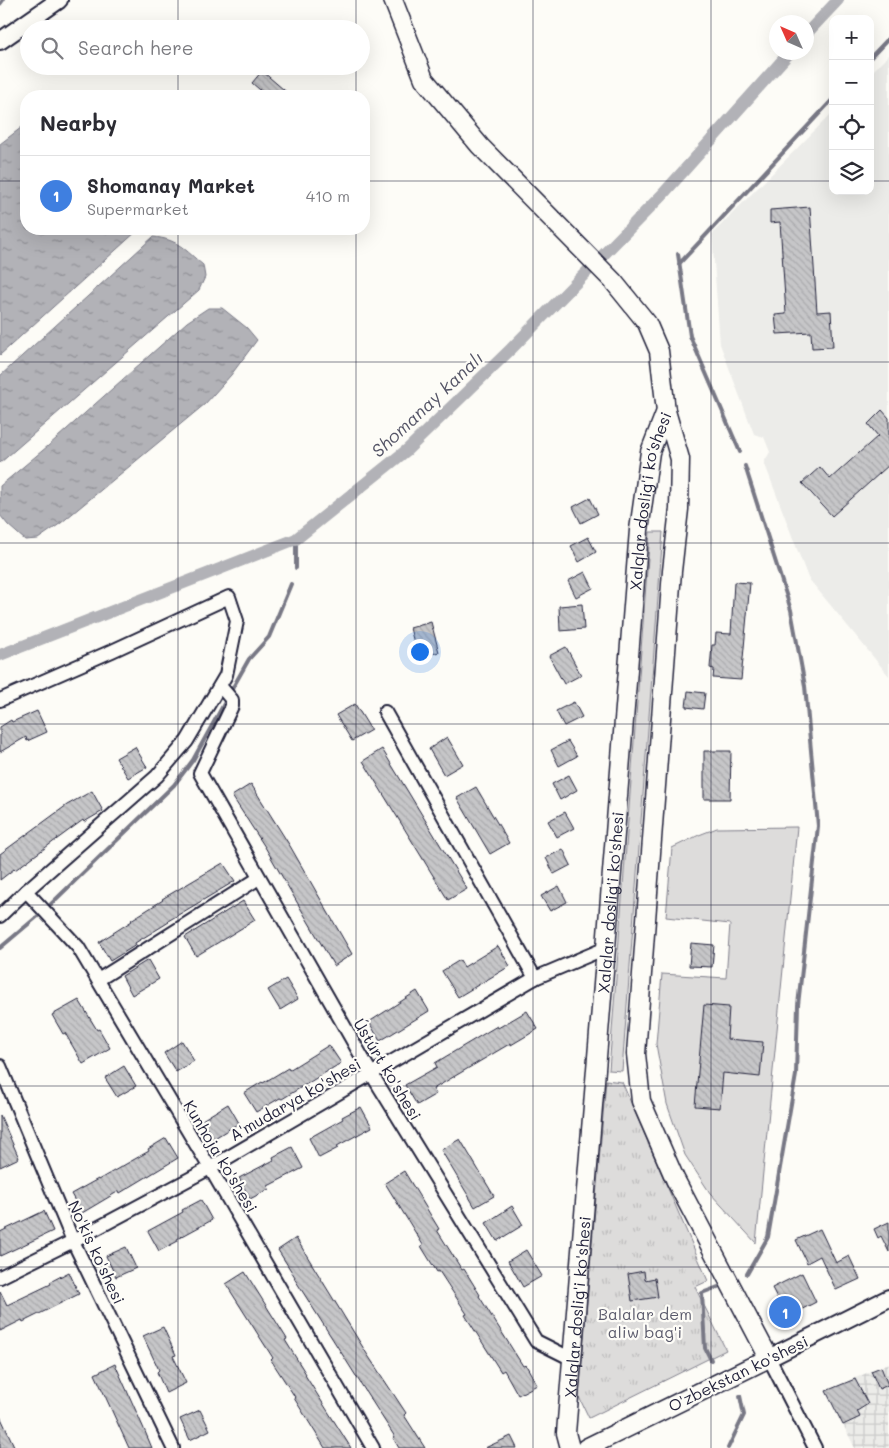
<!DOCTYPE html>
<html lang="en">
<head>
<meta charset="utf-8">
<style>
	body { margin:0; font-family:Mali,sans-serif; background:#f2f2f3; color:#2b2b33 }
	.controls { position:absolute; right:15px; top:15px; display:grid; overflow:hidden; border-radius:10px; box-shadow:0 5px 20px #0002 }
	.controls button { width:45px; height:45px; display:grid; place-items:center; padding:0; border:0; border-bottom:1px solid #e1e1e2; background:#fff; color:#2b2b33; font:25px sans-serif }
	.compass { position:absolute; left:769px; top:15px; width:45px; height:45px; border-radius:50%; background:#fff; box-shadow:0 5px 20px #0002; rotate:315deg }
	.you { position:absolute; left:419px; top:651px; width:18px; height:18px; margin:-12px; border:4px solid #fff; border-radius:50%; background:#1a73e8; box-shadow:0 0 0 8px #1a73e833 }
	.badge { display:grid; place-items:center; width:32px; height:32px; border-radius:50%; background:#c8321e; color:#fff; font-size:16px; font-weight:700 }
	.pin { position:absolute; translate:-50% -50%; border:2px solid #fff; box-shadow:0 1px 5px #0006 }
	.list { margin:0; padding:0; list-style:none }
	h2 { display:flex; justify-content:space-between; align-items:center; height:65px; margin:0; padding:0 20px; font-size:21px }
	h2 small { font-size:16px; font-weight:400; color:#7c7c81 }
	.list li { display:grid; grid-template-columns:32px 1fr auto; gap:15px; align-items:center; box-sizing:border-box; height:80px; padding:0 20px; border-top:1px solid #e1e1e2 }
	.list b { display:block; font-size:19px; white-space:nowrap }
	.list p { margin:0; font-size:16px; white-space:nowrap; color:#7c7c81 }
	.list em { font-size:16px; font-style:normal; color:#7c7c81 }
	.icon { flex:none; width:28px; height:28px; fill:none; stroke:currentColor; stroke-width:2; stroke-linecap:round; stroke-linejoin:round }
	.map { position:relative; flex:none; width:889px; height:1448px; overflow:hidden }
	.search { position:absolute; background:#fff; box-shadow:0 5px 20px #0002; left:20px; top:20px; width:350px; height:55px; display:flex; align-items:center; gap:12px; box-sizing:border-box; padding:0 18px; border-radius:28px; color:#7c7c81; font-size:19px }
	.panel { position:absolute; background:#fff; box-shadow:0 5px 20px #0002; left:20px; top:90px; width:350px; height:145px; border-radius:20px }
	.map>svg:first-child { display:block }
	.built { fill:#ecece9 }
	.industrial { fill:url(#industrial-grid) }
	.green { fill:#dddcdb; stroke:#807f8b }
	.park { fill:url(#park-tufts); stroke:#807f8b }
	.water { fill:url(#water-ripples); stroke:#787885 }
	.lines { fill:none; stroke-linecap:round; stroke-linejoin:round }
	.stream { stroke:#787885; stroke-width:4 }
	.canal { stroke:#b2b2b7; stroke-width:12 }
	.building { fill:url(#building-back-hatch); stroke:#22223b }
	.minor-casing { stroke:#22223b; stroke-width:16 }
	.tertiary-casing { stroke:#22223b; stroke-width:20 }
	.secondary-casing { stroke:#22223b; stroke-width:21 }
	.minor { stroke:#fdfcf7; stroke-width:12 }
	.tertiary { stroke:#fdfcf7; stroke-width:16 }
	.secondary { stroke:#fdfcf7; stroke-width:18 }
	.grid { fill:none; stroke:#22223b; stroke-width:1; stroke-opacity:0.55 }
	.labels { text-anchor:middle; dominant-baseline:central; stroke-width:4.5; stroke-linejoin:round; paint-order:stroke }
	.street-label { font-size:16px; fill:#22223b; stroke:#fdfcf7 }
	.park-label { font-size:16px; fill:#5a5a6b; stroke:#fdfcf7 }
	.water-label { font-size:18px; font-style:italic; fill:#545466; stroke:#fdfcf7 }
</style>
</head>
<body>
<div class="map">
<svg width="889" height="1448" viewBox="0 0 889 1448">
	<defs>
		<pattern id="industrial-grid" width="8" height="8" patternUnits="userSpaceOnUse" patternTransform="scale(1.25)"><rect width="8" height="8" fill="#ecece9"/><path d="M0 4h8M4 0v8" fill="none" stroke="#cacac9"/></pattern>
		<pattern id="park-tufts" width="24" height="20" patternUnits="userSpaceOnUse" patternTransform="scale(1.25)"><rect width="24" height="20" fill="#dddcdb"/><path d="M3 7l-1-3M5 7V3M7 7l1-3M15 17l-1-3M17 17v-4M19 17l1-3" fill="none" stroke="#bdbcbd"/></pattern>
		<pattern id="water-ripples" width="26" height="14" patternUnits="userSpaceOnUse" patternTransform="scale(1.25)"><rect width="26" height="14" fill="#b2b2b7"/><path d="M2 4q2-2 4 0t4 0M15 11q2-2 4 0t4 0" fill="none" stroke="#909096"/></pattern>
		<pattern id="building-back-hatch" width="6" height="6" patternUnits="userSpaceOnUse" patternTransform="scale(1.25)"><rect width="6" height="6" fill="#c6c6c8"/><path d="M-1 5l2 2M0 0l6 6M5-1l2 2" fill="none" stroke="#aaaaad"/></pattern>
	</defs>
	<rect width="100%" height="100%" fill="#fdfcf7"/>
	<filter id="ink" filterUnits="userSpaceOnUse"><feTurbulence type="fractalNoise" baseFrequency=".02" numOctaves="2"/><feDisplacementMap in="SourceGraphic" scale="10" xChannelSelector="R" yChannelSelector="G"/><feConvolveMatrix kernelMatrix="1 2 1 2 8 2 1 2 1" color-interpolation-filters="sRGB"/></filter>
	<g filter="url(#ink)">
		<polygon class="built" points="889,55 889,676 808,578 764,462 770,452 764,437 754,434 720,344 712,234 833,112 833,191 870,191 870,74"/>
		<polygon class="industrial" points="889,1363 889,1448 855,1448 826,1391"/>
		<g class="green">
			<polygon points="650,532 663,532 622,1071 609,1070"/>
			<polygon points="797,827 756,1243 710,1193 685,1155 667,1104 656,1044 662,974 726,978 730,924 666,917 672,848 699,835 717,828"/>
		</g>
		<polygon class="park" points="606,1080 622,1082 708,1281 695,1287 726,1350 589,1418 579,1397"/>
		<g class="water">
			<polygon points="26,124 26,229 137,229 137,231 0,355 0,144"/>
			<path d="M 153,237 C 178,239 185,250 203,265 L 205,277 L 199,290 L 0,463 L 0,376 Z"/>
			<polygon points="208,308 222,308 247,328 257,340 231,375 205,404 61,523 38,539 25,540 8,525 0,515 0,486 48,446 187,322"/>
		</g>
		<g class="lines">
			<g class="stream">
				<polyline points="0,4 3,0"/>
				<polyline points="870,58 889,38"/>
				<polyline points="678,254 690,336 740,452"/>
				<polyline points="679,264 833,99"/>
				<polyline points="745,466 791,610 805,686 818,826 798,1005 796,1075 768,1237 747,1274"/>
				<polyline points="296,539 296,568"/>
				<polyline points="232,689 249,659 269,637 291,584"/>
				<polyline points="51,904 174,785 193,760 225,702"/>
				<polyline points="0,948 38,916"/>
				<polyline points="711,1360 705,1348 702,1293 718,1287"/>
				<polyline points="728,1448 744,1415 740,1396"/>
			</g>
			<g class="canal">
				<polyline points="806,34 838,0"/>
				<polyline points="0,655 296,539 407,450 511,349 663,194 790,52"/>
			</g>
		</g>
		<g class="building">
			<polygon points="262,71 291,96 267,96 252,83"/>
			<polygon points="810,207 817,312 831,311 833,347 812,348 811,332 777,334 775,315 786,314 780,222 770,223 770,210"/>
			<polygon points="882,410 889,418 889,465 832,516 802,483 820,467 830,479 878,436 868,424"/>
			<polygon points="590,498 598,514 581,523 573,507"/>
			<polygon points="588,537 596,552 579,562 571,546"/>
			<polygon points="585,572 593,588 576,597 568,581"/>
			<polygon points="734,582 750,583 741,680 713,678 714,669 710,668 712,645 715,645 716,633 731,634"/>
			<polygon points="582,604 584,629 560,631 559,606"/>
			<polygon points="431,622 439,652 418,658 410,628"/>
			<polygon points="566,647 581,675 564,684 549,656"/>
			<polygon points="688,691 705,693 703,709 686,707"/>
			<polygon points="574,702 582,717 564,726 556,711"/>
			<polygon points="355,704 371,730 352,741 336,715"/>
			<polygon points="37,711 47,732 27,741 26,737 0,752 0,727 11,720 12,722"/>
			<polygon points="447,737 463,764 444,775 429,749"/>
			<polygon points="568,741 577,756 559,766 551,750"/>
			<polygon points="135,747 147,767 128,778 116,758"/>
			<polygon points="382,749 467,889 448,900 363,761"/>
			<polygon points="704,751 731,751 730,799 704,799"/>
			<polygon points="569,775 577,790 560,800 552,784"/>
			<polygon points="251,784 290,846 352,954 334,966 265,847 232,796"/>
			<polygon points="476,787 509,843 490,854 457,798"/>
			<polygon points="92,791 103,811 84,822 83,820 15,870 14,869 0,880 0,854 67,805"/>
			<polygon points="565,812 574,828 557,837 548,821"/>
			<polygon points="563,849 571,865 554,874 546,858"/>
			<polygon points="223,863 235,881 168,921 169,922 135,943 136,945 110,961 99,942 132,921 131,920 163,900 162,899"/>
			<polygon points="559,886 567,902 550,911 541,896"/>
			<polygon points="243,901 255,920 196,956 185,937"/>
			<polygon points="691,943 714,945 712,967 689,966"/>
			<polygon points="498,946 510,966 458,997 442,971 460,960 464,967"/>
			<polygon points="148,960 159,979 132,995 122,976"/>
			<polygon points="286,979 298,999 280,1010 268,990"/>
			<polygon points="417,991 429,1011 380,1041 369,1022"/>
			<polygon points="79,1000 97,1030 99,1029 110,1048 83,1064 65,1033 63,1034 52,1015"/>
			<polygon points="704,1005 729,1007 727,1039 763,1042 760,1077 723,1073 720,1108 695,1106"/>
			<polygon points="527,1011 538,1029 511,1045 511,1043 433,1089 436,1094 417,1105 405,1085 437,1067 435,1063 497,1026 498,1028"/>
			<polygon points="182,1041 194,1061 176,1072 164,1053"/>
			<polygon points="329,1045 341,1063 282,1099 280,1098 256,1112 244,1093 262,1082 263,1083 288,1068 289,1070"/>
			<polygon points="124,1066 136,1086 117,1097 105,1078"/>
			<polygon points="228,1104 239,1123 213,1139 202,1120"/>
			<polygon points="361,1107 372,1127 337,1146 338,1148 319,1158 309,1138 343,1119 342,1117"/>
			<polygon points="0,1115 19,1158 0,1167"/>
			<polygon points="166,1138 178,1158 120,1193 119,1191 82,1213 71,1194 98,1179 98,1180 149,1151 148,1149"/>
			<polygon points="460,1139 494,1196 475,1207 441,1150"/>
			<polygon points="292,1147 303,1168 268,1186 269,1189 250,1199 239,1178 274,1160 273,1157"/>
			<polygon points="404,1171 439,1229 437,1230 462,1270 464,1269 480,1295 479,1296 523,1366 526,1365 537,1385 518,1395 504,1370 501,1372 465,1315 467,1314 439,1271 437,1272 421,1246 423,1245 385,1183"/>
			<polygon points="201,1200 212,1220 177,1239 178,1241 159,1251 148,1231 183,1212 182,1210"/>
			<polygon points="512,1206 523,1225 497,1241 486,1223"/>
			<polygon points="44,1211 53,1231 0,1256 0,1232"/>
			<polygon points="889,1222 889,1252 881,1236 878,1238 874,1229"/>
			<polygon points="820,1229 836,1263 849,1256 860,1279 836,1290 820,1256 807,1263 796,1240"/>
			<polygon points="296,1238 367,1354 406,1413 404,1415 425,1448 399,1448 393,1438 395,1437 368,1395 294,1278 295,1277 278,1250"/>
			<polygon points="126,1247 136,1268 116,1277 106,1256"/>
			<polygon points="526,1250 542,1276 523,1287 508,1261"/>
			<polygon points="644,1271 645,1280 655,1278 658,1297 632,1301 628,1274"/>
			<polygon points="69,1272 79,1294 23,1322 22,1320 0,1331 0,1291 7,1305 51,1284 50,1282"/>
			<polygon points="245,1272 287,1339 285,1340 306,1374 305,1375 351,1448 325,1448 294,1398 295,1397 271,1360 273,1358 226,1284"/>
			<polygon points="802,1273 816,1302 787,1317 772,1288"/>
			<polygon points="163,1327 176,1355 173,1356 186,1383 166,1393 157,1372 159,1370 143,1336"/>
			<polygon points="115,1364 144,1429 152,1448 129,1448 95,1374"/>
			<polygon points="881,1367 888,1385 879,1389 871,1371"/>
			<polygon points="855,1379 868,1404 857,1411 860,1417 843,1425 826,1391"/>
			<polygon points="200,1410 210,1430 190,1440 180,1419"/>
			<polygon points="0,1416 15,1448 0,1448"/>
			<polygon points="511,1436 517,1448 485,1448"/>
		</g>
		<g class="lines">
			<defs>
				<g id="minor">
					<polyline points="220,686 232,700 232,706 200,773 371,1073 536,1341 572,1359"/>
					<polyline points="0,700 112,651 229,597 237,621 226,675 187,741 157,776 26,891 0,916"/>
					<polyline points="385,712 535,978"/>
					<polyline points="26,891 78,947 210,1168 373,1448"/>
					<polyline points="98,980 259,878"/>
					<polyline points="0,1066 73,1241 173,1448"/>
					<polyline points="0,1277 73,1241 210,1168 535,978 606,948"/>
					<polyline points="769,1358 815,1448"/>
				</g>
				<g id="tertiary">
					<polyline points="0,41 59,0"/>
					<polyline points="769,1358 889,1298"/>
				</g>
				<g id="secondary">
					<polyline points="393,0 424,79 480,146 613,281 647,323 659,351 666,411 680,459 679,509 672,571 636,1054 641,1101 675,1179 769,1358 586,1448"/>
					<path id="s1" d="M 570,1448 L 566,1433 L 606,948 L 639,530 L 650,452 L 666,411"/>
				</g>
			</defs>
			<use href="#minor" class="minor-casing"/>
			<use href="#tertiary" class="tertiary-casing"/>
			<use href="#secondary" class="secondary-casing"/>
			<use href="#minor" class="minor"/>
			<use href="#tertiary" class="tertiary"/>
			<use href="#secondary" class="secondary"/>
		</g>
	</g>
	<path class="grid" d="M 178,0 L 178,29M 356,0 L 356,29M 533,0 L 533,1448M 711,0 L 711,1448M 178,66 L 178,96M 356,66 L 356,96M 0,181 L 26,181M 364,181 L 833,181M 870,181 L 889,181M 178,229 L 178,1448M 356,229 L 356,1448M 0,362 L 889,362M 0,543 L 889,543M 0,724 L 889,724M 0,905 L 889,905M 0,1086 L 889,1086M 0,1267 L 889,1267"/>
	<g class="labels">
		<g class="street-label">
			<text stroke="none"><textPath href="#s1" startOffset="952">Xalqlar doslig'i ko'shesi</textPath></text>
			<text stroke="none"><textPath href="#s1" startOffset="548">Xalqlar doslig'i ko'shesi</textPath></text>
			<text transform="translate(388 1069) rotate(59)">Ústúrt ko'shesi</text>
			<text transform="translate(295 1099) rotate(-30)">A'mudarya ko'shesi</text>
			<text transform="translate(221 1156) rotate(59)">Kunhoja ko'shesi</text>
			<text transform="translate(97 1252) rotate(65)">No'kis ko'shesi</text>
			<text stroke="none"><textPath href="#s1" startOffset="142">Xalqlar doslig'i ko'shesi</textPath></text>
			<text transform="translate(738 1373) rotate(-26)">O'zbekstan ko'shesi</text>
		</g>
		<g class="park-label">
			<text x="645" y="1313">Balalar dem<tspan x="645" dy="18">aliw bag'i</tspan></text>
		</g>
		<g class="water-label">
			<text transform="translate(427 404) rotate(-43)">Shomanay kanalı</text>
		</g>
	</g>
</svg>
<div class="controls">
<button>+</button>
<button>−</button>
<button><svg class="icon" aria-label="locate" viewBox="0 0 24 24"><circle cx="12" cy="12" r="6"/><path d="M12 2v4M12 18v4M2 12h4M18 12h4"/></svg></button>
<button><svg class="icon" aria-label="layers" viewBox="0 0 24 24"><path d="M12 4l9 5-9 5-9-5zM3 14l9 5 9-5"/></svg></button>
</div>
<svg class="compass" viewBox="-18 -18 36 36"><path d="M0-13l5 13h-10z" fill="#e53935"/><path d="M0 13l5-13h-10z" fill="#7c7c81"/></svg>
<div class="you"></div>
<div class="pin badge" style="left:785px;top:1312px;background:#3f7fe0">1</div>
<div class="search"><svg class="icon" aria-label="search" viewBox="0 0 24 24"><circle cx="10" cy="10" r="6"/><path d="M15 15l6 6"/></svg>Search here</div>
<section class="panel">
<h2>Nearby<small></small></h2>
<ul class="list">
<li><span class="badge" style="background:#3f7fe0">1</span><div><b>Shomanay Market</b><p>Supermarket</p></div><em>410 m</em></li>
</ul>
</section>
</div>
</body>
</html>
